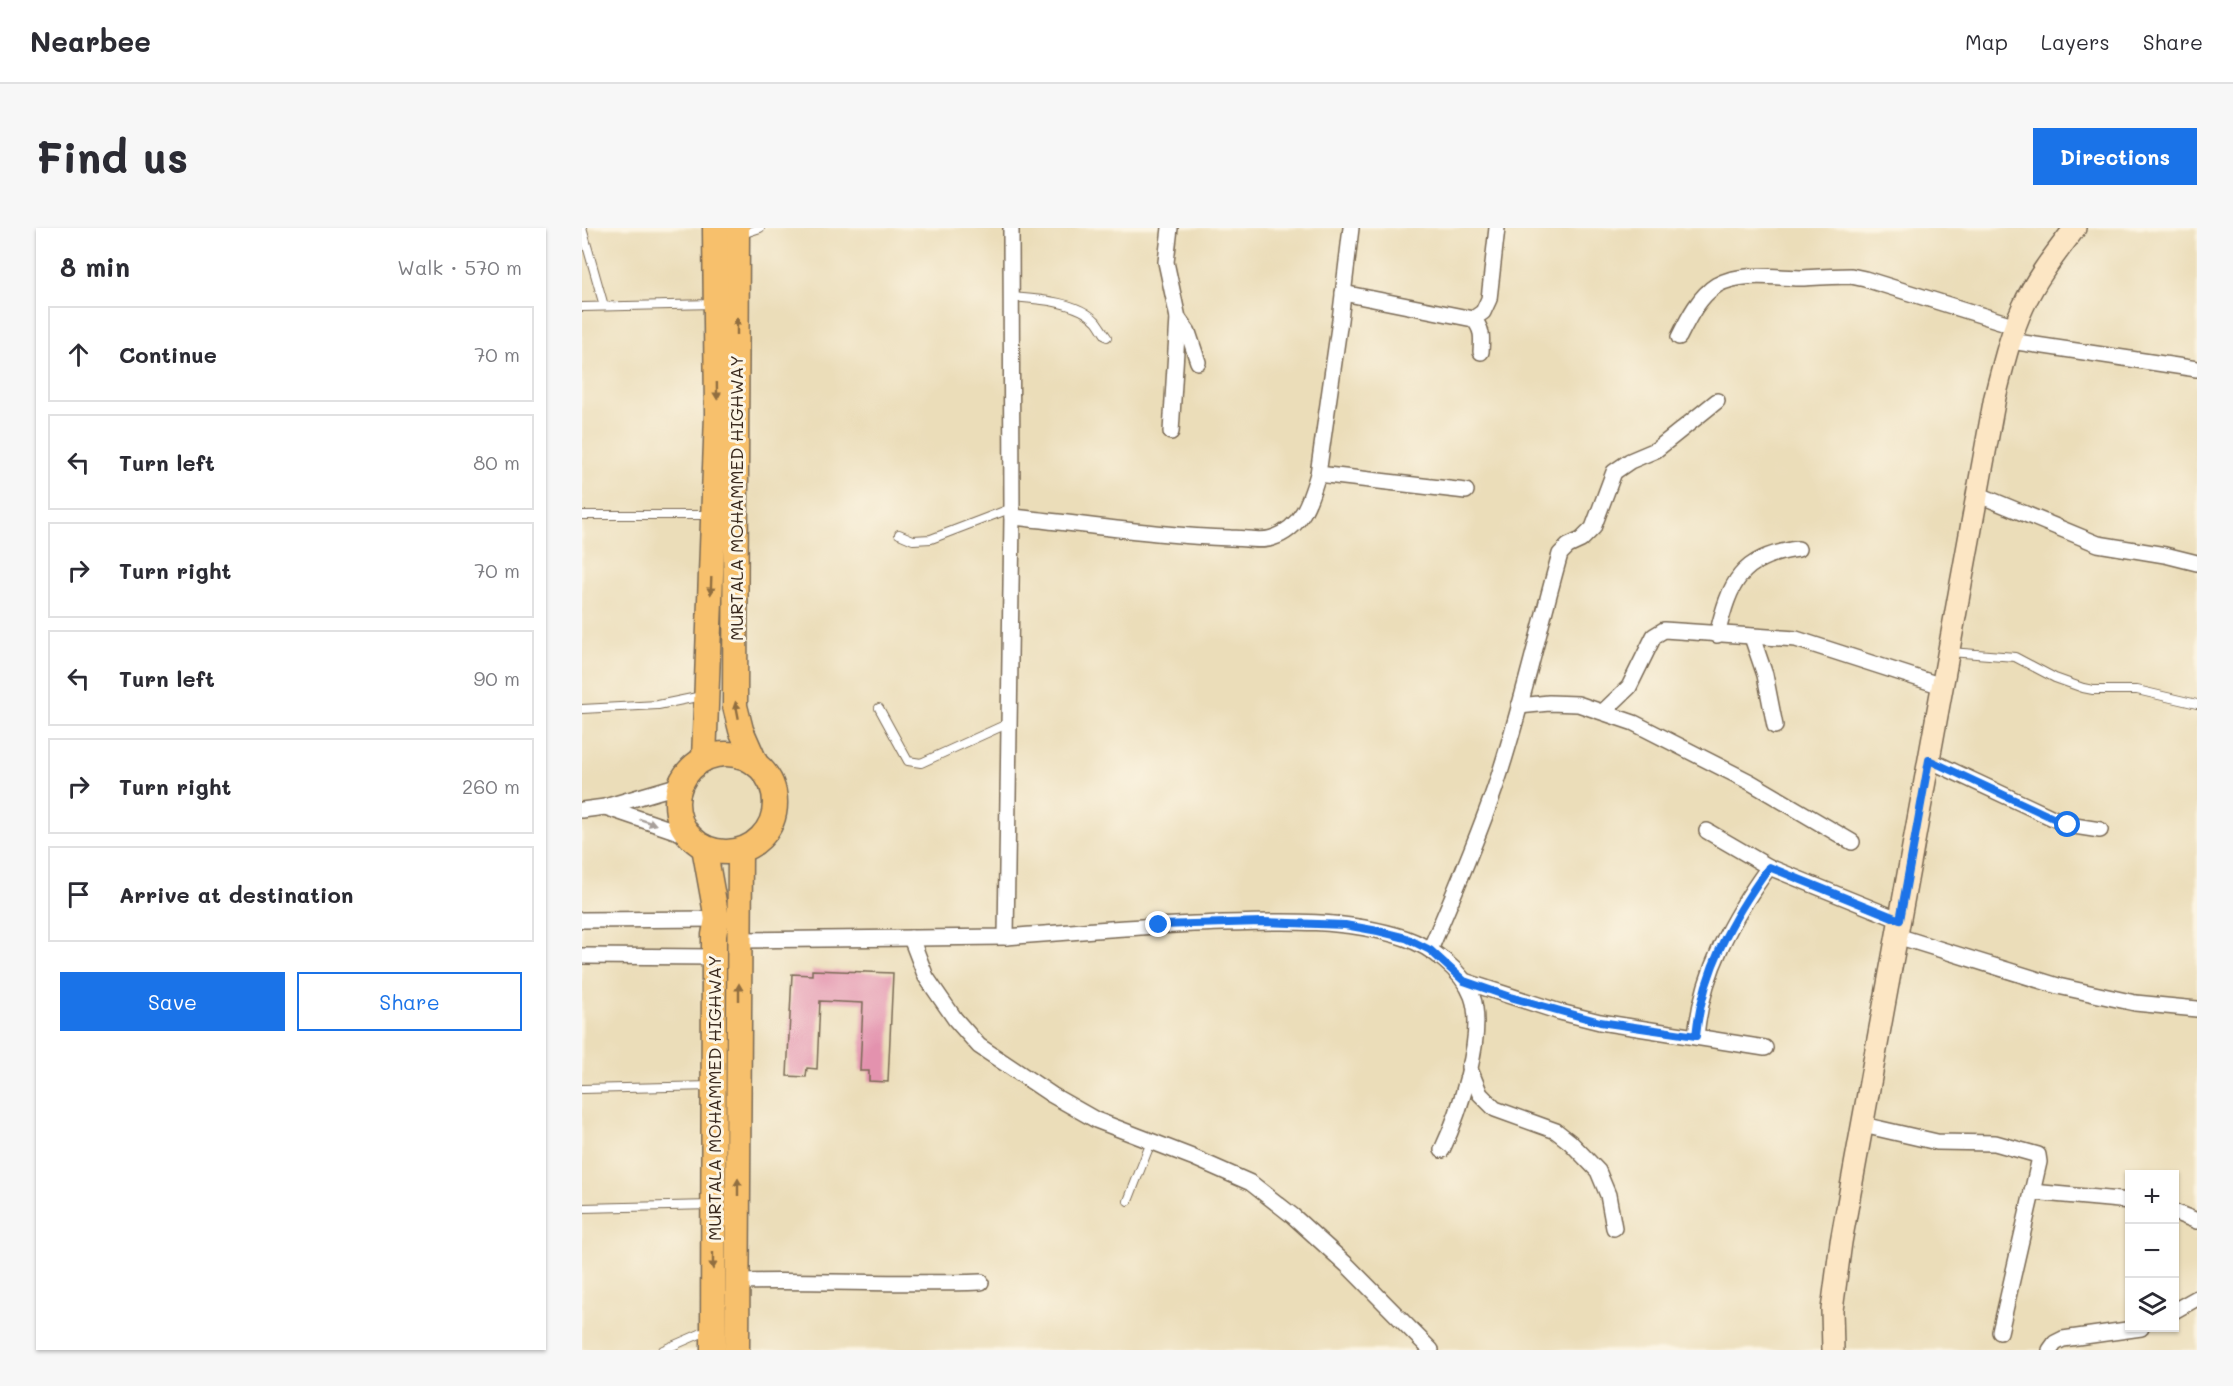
<!DOCTYPE html>
<html lang="en">
<head>
<meta charset="utf-8">
<style>
	body { margin:0; font-family:Mali,sans-serif; background:#f7f7f7; color:#2b2b33 }
	.controls { position:absolute; right:18px; bottom:18px; display:grid; overflow:hidden; border-radius:0px; box-shadow:0 2px 4px #0004 }
	.controls button { width:54px; height:54px; display:grid; place-items:center; padding:0; border:0; border-bottom:2px solid #e1e1e2; background:#fff; color:#2b2b33; font:30px sans-serif }
	.stop { position:absolute; width:18px; height:18px; margin:-14px; border:4px solid #1a73e8; border-radius:50%; background:#fff }
	.stop.end { background:#1a73e8; border-color:#fff; box-shadow:0 2px 6px #0008 }
	.list { margin:0; padding:0; list-style:none }
	h2 { display:flex; justify-content:space-between; align-items:center; height:78px; margin:0; padding:0 24px; font-size:26px }
	h2 small { font-size:20px; font-weight:400; color:#7c7c81 }
	.list li { display:grid; grid-template-columns:39px 1fr auto; gap:18px; align-items:center; box-sizing:border-box; height:96px; margin:0 12px 12px; padding:0 12px; border:2px solid #e1e1e2; border-radius:0px }
	.list b { display:block; font-size:22px; white-space:nowrap }
	.list em { font-size:20px; font-style:normal; color:#7c7c81 }
	.actions { display:flex; gap:12px; padding:18px 24px }
	.actions a { flex:1; padding:14px 0; border:2px solid #1a73e8; border-radius:0px; text-align:center; font-size:21px; color:#1a73e8 }
	.actions .main { background:#1a73e8; color:#fff }
	.icon { flex:none; width:33px; height:33px; fill:none; stroke:currentColor; stroke-width:2; stroke-linecap:round; stroke-linejoin:round }
	.map { position:relative; flex:none; width:1615px; height:1122px; overflow:hidden; border-radius:0px }
	header { display:flex; align-items:center; gap:36px; box-sizing:border-box; height:84px; padding:0 30px; background:#fff; border-bottom:2px solid #e1e1e2 }
	header strong { font-size:28px }
	nav { display:flex; gap:33px; margin-inline-start:auto; font-size:21px }
	.intro { display:flex; align-items:center; justify-content:space-between; box-sizing:border-box; height:144px; padding:0 36px }
	h1 { margin:0; font-size:42px }
	.button { padding:15px 27px; border-radius:0px; background:#1a73e8; color:#fff; font-size:21px; font-weight:700 }
	main { display:flex; gap:36px; padding:0 36px }
	aside { flex:1; background:#fff; border-radius:0px; box-shadow:0 2px 4px #0004 }
	.map>svg:first-child { display:block }
	.building { fill:#e392ae }
	.lines { fill:none; stroke-linecap:round; stroke-linejoin:round }
	.service-casing { stroke:#796954; stroke-width:10 }
	.minor-casing { stroke:#796954; stroke-width:18 }
	.secondary-casing { stroke:#796954; stroke-width:24 }
	.trunk-casing { stroke:#796954; stroke-width:27 }
	.service { stroke:#fff; stroke-width:8 }
	.minor { stroke:#fff; stroke-width:15 }
	.secondary { stroke:#fce6c4; stroke-width:21 }
	.trunk { stroke:#f7c06c; stroke-width:24 }
	.oneway { fill:#906e41 }
	.oneway2 { fill:#a79f9a }
	.route { stroke:#1a73e8; stroke-width:8 }
	.labels { text-anchor:middle; dominant-baseline:central; stroke-width:6; stroke-linejoin:round; paint-order:stroke }
	.street-label { font-size:18px; fill:#3b2a1e; stroke:#fcf5e5 }
</style>
</head>
<body>
<header>
<strong>Nearbee</strong>
<nav><a>Map</a><a>Layers</a><a>Share</a></nav>
</header>
<div class="intro"><h1>Find us</h1><a class="button">Directions</a></div>
<main>
<aside>
<h2>8 min<small>Walk · 570 m</small></h2>
<ul class="list">
<li><svg class="icon" aria-label="ahead" viewBox="0 0 24 24"><path d="M12 20V5M6 11l6-6 6 6"/></svg><div><b>Continue</b></div><em>70 m</em></li>
<li><svg class="icon" aria-label="left" viewBox="0 0 24 24"><path d="M17 20v-9H6M10 6l-5 5 5 5"/></svg><div><b>Turn left</b></div><em>80 m</em></li>
<li><svg class="icon" aria-label="right" viewBox="0 0 24 24"><path d="M7 20v-9h11M14 6l5 5-5 5"/></svg><div><b>Turn right</b></div><em>70 m</em></li>
<li><svg class="icon" aria-label="left" viewBox="0 0 24 24"><path d="M17 20v-9H6M10 6l-5 5 5 5"/></svg><div><b>Turn left</b></div><em>90 m</em></li>
<li><svg class="icon" aria-label="right" viewBox="0 0 24 24"><path d="M7 20v-9h11M14 6l5 5-5 5"/></svg><div><b>Turn right</b></div><em>260 m</em></li>
<li><svg class="icon" aria-label="arrive" viewBox="0 0 24 24"><path d="M6 21V4h12l-3 4 3 4H6"/></svg><div><b>Arrive at destination</b></div></li>
</ul>
<div class="actions"><a class="main">Save</a><a>Share</a></div>
</aside>
<div class="map">
<svg width="1615" height="1122" viewBox="0 0 1615 1122">
	<rect width="100%" height="100%" fill="#fcf5e5"/>
	<filter id="ink" filterUnits="userSpaceOnUse"><feTurbulence type="fractalNoise" baseFrequency=".0167" numOctaves="2"/><feDisplacementMap in="SourceGraphic" scale="12" xChannelSelector="R" yChannelSelector="G"/><feConvolveMatrix kernelMatrix="1 2 1 2 8 2 1 2 1" color-interpolation-filters="sRGB"/></filter>
	<filter id="wash" filterUnits="userSpaceOnUse"><feTurbulence type="fractalNoise" baseFrequency=".008" numOctaves="4" result="noise"/><feDisplacementMap in="SourceGraphic" scale="24" xChannelSelector="R" yChannelSelector="G"/><feGaussianBlur stdDeviation="1.35" result="paint"/><feColorMatrix in="noise" values="0 0 0 0 0 0 0 0 0 0 0 0 0 0 0 0 0 1.4 0 .05"/><feComposite in="paint" operator="in"/></filter>
	<g filter="url(#wash)">
		<rect width="100%" height="100%" fill="#ebddb9"/>
		<g id="blocks">
			<polygon class="building" points="230,742 311,745 306,854 287,853 287,843 278,843 281,775 238,773 235,841 225,840 224,849 205,848 210,746 230,747"/>
		</g>
	</g>
	<g filter="url(#ink)">
		<use href="#blocks" fill-opacity="0" stroke="#796954" stroke-width="1.5"/>
		<g class="lines">
			<defs>
				<g id="service">
					<polyline points="0,0 22,78"/>
					<polyline points="160,6 178,0"/>
					<path d="M 429,69 C 455,71 495,73 514,93 C 518,98 521,104 525,109"/>
					<polyline points="0,79 132,76"/>
					<polyline points="0,287 127,287"/>
					<polyline points="317,306 331,312 349,311 430,280"/>
					<polyline points="1368,424 1433,429 1473,450 1501,460 1511,462 1555,462 1615,476"/>
					<polyline points="297,480 326,533 339,535 427,495"/>
					<polyline points="0,481 76,477 120,468"/>
					<polyline points="0,861 130,858"/>
					<polyline points="546,973 569,914"/>
					<polyline points="0,980 130,977"/>
					<polyline points="81,1122 127,1102"/>
				</g>
				<g id="minor">
					<polyline points="588,0 584,34 596,90 606,104 616,134"/>
					<path d="M 761,65 L 891,91 C 901,101 900,110 899,124"/>
					<polyline points="891,91 901,84 907,71 915,0"/>
					<path d="M 1097,109 C 1106,91 1117,68 1135,57 C 1160,43 1195,50 1222,50 C 1238,49 1253,48 1269,48 L 1283,51 L 1434,98"/>
					<polyline points="1428,113 1615,141"/>
					<polyline points="589,204 596,90"/>
					<polyline points="736,246 884,263"/>
					<polyline points="1395,266 1516,316 1583,327 1615,335"/>
					<path d="M 430,289 C 502,296 576,308 649,310 C 661,310 679,314 690,310 C 720,300 728,273 736,246 L 758,92 L 769,0"/>
					<path d="M 1135,407 C 1148,354 1158,329 1216,321"/>
					<polyline points="1170,409 1183,447 1193,498"/>
					<polyline points="937,478 967,475 996,476 1052,495 1168,554 1270,614"/>
					<polyline points="1022,483 1047,459 1072,408 1082,402 1214,411 1360,458"/>
					<polyline points="1347,532 1486,597 1518,602"/>
					<polyline points="23,579 108,608"/>
					<polyline points="0,582 23,579 98,557"/>
					<polyline points="1125,603 1187,639 1318,692"/>
					<polyline points="0,692 135,691"/>
					<polyline points="1315,708 1476,758 1553,775 1615,781"/>
					<path d="M 424,709 C 497,703 570,697 642,695 C 702,693 766,691 823,710 C 849,719 880,742 890,768 C 904,806 877,886 860,922"/>
					<polyline points="329,710 344,749 373,791 397,818 470,867 514,892 610,929 669,955 711,988 765,1037 849,1122"/>
					<polyline points="158,712 424,709 430,289 429,0"/>
					<path d="M 848,722 C 871,668 894,615 913,560 C 939,483 956,404 978,326 L 986,318 L 999,312 L 1011,300 L 1032,244 L 1048,233 L 1074,222 L 1135,173"/>
					<polyline points="0,728 132,729"/>
					<polyline points="882,753 978,784 1018,794 1183,820"/>
					<path d="M 1114,808 C 1120,744 1150,690 1187,639"/>
					<polyline points="887,839 898,866 913,881 974,903 988,914 1016,943 1026,967 1032,1000"/>
					<polyline points="1281,897 1355,914 1413,915 1456,927 1457,934 1418,1104"/>
					<polyline points="1450,964 1548,973"/>
					<polyline points="1592,984 1615,993"/>
					<path d="M 156,1054 C 237,1052 317,1057 399,1054"/>
					<polyline points="1592,1083 1615,1070"/>
					<polyline points="1468,1122 1473,1115 1481,1111 1559,1100"/>
				</g>
				<path id="secondary" d="M 1251,1122 L 1250,1082 L 1259,1014 L 1413,169 C 1421,138 1428,107 1441,79 C 1454,50 1474,25 1493,0"/>
				<g id="trunk">
					<polyline points="155,0 153,478 159,502 174,536"/>
					<circle cx="144" cy="575" r="49"/>
					<polyline points="122,531 135,187 133,0"/>
					<polyline points="122,619 135,691 132,707 131,1122"/>
					<polyline points="155,1122 158,623"/>
				</g>
			</defs>
			<use href="#service" class="service-casing"/>
			<use href="#minor" class="minor-casing"/>
			<use href="#secondary" class="secondary-casing"/>
			<use href="#trunk" class="trunk-casing"/>
			<use href="#service" class="service"/>
			<use href="#minor" class="minor"/>
			<use href="#secondary" class="secondary"/>
			<use href="#trunk" class="trunk"/>
		</g>
		<defs><path id="oneway-solid" d="M-6-.8H1V-3.2L6.5 0L1 3.2V.8H-6Z" transform="scale(1.5)"/></defs>
		<g class="oneway">
			<use href="#oneway-solid" transform="translate(155 98) rotate(-90)"/>
			<use href="#oneway-solid" transform="translate(135 163) rotate(89)"/>
			<use href="#oneway-solid" transform="translate(129 358) rotate(92)"/>
			<use href="#oneway-solid" transform="translate(155 482) rotate(-101)"/>
			<use href="#oneway-solid" transform="translate(157 764) rotate(-90)"/>
			<use href="#oneway-solid" transform="translate(156 959) rotate(-90)"/>
			<use href="#oneway-solid" transform="translate(131 1033) rotate(90)"/>
		</g>
		<use class="oneway2" href="#oneway-solid" transform="translate(66 594) rotate(19)"/>
	</g>
	<g class="lines" filter="url(#ink)">
		<path class="route" d="M 577,697 L 680,694 L 763,697 L 796,703 L 824,710 L 848,722 L 882,753 L 928,769 L 1018,794 L 1114,808 C 1120,744 1150,690 1187,639 L 1318,692 L 1347,532 L 1486,597"/>
	</g>
	<g class="labels">
		<g class="street-label">
			<text transform="translate(154 270) rotate(-90)">MURTALA MOHAMMED HIGHWAY</text>
			<text transform="translate(132 870) rotate(-90)">MURTALA MOHAMMED HIGHWAY</text>
		</g>
	</g>
</svg>
<div class="controls">
<button>+</button>
<button>−</button>
<button><svg class="icon" aria-label="layers" viewBox="0 0 24 24"><path d="M12 4l9 5-9 5-9-5zM3 14l9 5 9-5"/></svg></button>
</div>
<div class="stop" style="left:1486px;top:597px"></div>
<div class="stop end" style="left:577px;top:697px"></div>
</div>
</main>
</body>
</html>
